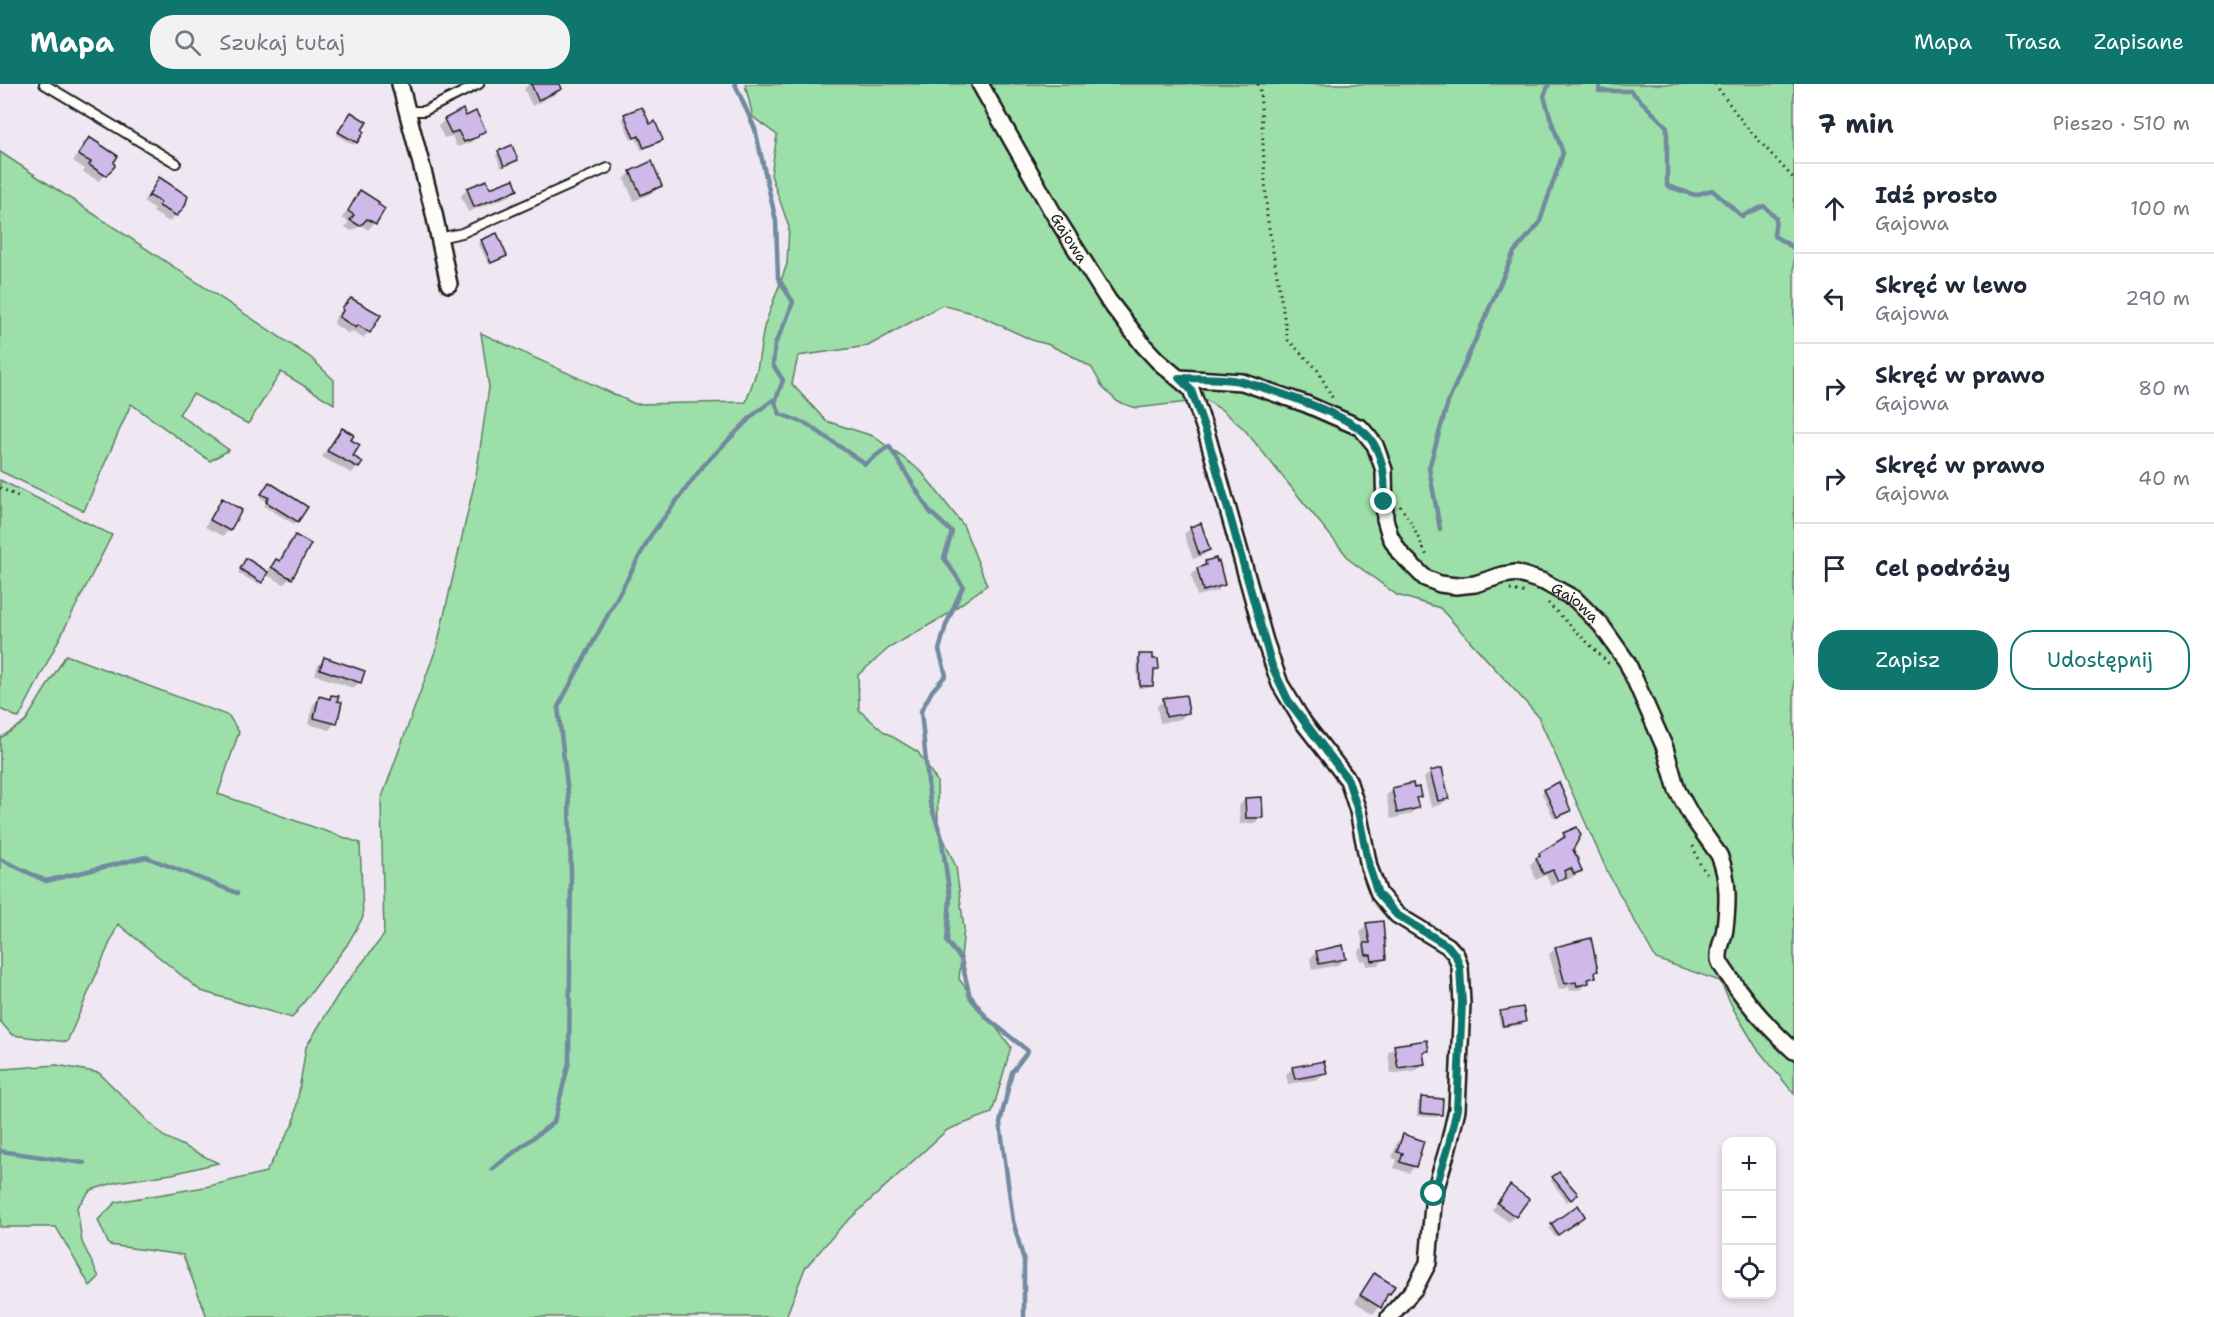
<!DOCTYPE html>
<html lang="pl">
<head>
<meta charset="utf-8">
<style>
	body { margin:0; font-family:"Shantell Sans",sans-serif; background:#f2f2f3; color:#1f2937 }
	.controls { position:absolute; right:18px; bottom:18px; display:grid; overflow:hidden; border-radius:12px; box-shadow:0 3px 9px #0003 }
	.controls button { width:54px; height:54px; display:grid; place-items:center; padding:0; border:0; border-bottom:2px solid #e0e1e3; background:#fff; color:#1f2937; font:30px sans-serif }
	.stop { position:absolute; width:18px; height:18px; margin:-14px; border:4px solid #0f766e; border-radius:50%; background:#fff }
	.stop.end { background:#0f766e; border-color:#fff; box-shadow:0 2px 6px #0008 }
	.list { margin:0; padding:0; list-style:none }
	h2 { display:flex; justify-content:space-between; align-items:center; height:78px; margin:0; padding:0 24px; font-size:26px }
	h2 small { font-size:20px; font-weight:400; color:#747a83 }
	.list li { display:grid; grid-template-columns:39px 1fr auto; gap:18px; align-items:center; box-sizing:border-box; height:90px; padding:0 24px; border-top:2px solid #e0e1e3 }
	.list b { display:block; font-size:22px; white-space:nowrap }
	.list p { margin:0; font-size:20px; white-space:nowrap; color:#747a83 }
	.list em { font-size:20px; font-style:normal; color:#747a83 }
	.actions { display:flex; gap:12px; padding:18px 24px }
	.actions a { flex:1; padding:14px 0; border:2px solid #0f766e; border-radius:24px; text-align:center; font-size:21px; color:#0f766e }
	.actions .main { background:#0f766e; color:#fff }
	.icon { flex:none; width:33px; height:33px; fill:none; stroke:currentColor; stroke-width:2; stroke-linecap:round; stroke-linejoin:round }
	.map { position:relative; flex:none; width:1794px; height:1233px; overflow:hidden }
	header { display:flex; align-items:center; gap:36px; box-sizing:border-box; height:84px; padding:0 30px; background:#0f766e; color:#fff }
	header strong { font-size:28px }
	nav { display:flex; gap:33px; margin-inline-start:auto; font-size:21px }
	.search { width:420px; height:54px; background:#f2f2f3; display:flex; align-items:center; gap:15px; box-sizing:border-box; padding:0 21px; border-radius:24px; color:#747a83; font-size:22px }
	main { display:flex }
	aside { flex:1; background:#fff }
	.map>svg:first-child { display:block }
	.green { fill:#9ddfa9; stroke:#5c7e62; stroke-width:1.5 }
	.shadow { fill:#0003 }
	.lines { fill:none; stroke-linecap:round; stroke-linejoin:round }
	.stream { stroke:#728a9f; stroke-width:4.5 }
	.building { fill:#ceb9e9; stroke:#1c1c1c; stroke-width:1.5 }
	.lane-casing { stroke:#1c1c1c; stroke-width:12 }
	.street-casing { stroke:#1c1c1c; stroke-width:20 }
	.path { stroke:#1c1c1c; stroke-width:3; stroke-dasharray:1.5 4.5; stroke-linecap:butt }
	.lane { stroke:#fdfcf7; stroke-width:8 }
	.street { stroke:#fdfcf7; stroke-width:15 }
	.route { stroke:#0f766e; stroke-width:8 }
	.labels { text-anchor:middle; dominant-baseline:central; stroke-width:4.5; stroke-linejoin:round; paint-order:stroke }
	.street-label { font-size:15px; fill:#1c1c1c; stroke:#fdfcf7 }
</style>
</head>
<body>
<header>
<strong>Mapa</strong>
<div class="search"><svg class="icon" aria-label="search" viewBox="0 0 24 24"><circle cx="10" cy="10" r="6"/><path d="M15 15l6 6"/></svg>Szukaj tutaj</div>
<nav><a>Mapa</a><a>Trasa</a><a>Zapisane</a></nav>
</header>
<main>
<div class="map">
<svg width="1794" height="1233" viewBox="0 0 1794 1233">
	<rect width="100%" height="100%" fill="#efe8f3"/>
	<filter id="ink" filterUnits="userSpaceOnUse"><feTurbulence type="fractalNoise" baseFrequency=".0167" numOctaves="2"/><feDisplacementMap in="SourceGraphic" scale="12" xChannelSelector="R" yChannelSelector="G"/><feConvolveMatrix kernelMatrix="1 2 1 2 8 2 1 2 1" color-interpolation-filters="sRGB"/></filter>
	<g filter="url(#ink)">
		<g class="green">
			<polygon points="745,0 1794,0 1794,1010 1756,963 1735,928 1720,897 1656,875 1608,789 1538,632 1440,524 1397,511 1351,477 1244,345 1222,326 1206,316 1136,324 1118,318 1103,304 1092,284 1074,273 1047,260 1034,257 976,230 942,221 868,262 798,272 792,300 826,337 873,352 921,387 963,441 987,501 943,533 889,564 858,591 859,626 883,647 918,668 937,697 938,742 956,783 964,844 959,895 1011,963 992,1029 947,1046 841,1143 805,1184 786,1233 207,1233 183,1171 109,1161 98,1136 116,1118 205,1103 266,1088 294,1038 306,963 341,906 384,851 381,716 437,562 476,392 489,303 481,249 635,320 746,318 757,286 764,243 787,180 789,143 771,91 777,51 753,33"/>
			<polygon points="0,68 310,273 334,296 334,320 281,288 248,340 193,310 179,330 229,366 210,377 131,320 84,427 0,387"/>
			<polygon points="0,396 112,451 19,634 0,625"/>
			<polygon points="66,571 229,632 239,648 218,710 360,759 363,833 347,861 292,934 201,907 118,840 67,958 12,951 0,937 0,654 25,638"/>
			<polygon points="57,981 99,989 163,1052 218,1079 172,1090 117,1098 91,1106 77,1123 82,1158 99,1193 90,1202 56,1143 0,1143 0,982 3,985"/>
		</g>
		<g class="shadow">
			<polygon points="529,0 558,0 561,5 554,11 532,22 524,5"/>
			<polygon points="625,31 662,56 641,66 636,54 631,56 622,34"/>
			<polygon points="348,33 362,48 353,61 337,51"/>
			<polygon points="465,34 484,46 470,59 457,63 452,52 444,54 438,42 445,36"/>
			<polygon points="89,55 112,84 99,97 83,88 85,85 73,77"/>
			<polygon points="499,68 516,76 501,84 496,71"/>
			<polygon points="631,88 660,102 654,108 634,117 624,95"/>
			<polygon points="159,95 176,131 169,138 153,128 155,125 143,118 153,102"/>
			<polygon points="467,105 489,106 516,105 510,112 468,128 461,112"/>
			<polygon points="360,108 376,121 374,139 368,146 361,141 352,147 345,143 349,138 342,134"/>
			<polygon points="482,157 506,171 489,181 479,160"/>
			<polygon points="351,216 369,248 363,254 351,247 349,250 334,240 336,232"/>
			<polygon points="342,345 349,356 351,372 358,383 351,389 322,373"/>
			<polygon points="266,403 297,437 294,440 264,422 267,418 260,413"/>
			<polygon points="222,416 229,446 223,452 205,443 216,423"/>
			<polygon points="1191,444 1208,466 1202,472 1193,475 1184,450"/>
			<polygon points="295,453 290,494 284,500 265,490 258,500 238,489 244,479 267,488 276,476 278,478 288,459"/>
			<polygon points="1206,478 1224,500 1217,507 1197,512 1191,491"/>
			<polygon points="1140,572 1157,585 1152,588 1152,601 1149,604 1138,604 1137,575"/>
			<polygon points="325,575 360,598 353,604 315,591 318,581"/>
			<polygon points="332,612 335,639 329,646 308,640 313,621 319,614 328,616"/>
			<polygon points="1164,616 1187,629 1181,635 1160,639 1157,622"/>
			<polygon points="1431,688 1448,714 1441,721 1431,723 1424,694"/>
			<polygon points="1392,705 1419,712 1415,716 1417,723 1411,730 1391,735 1386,712"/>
			<polygon points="1545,706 1569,726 1554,735 1542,709"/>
			<polygon points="1245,715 1261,733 1255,739 1240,740 1239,722"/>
			<polygon points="1564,750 1580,786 1573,793 1567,796 1565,792 1558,799 1551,802 1546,791 1536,796 1530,781 1540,770 1558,758"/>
			<polygon points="1367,841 1385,874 1378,881 1366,882 1365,876 1360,877 1358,867 1363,863 1360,847"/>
			<polygon points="1556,864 1594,889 1595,892 1581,905 1570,907 1569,903 1559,906 1549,870"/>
			<polygon points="1316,868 1345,874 1338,881 1312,886 1310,875"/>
			<polygon points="1501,928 1524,938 1521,941 1501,944 1498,931"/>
			<polygon points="1395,963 1427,966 1422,971 1424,979 1417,986 1391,990 1388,969"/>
			<polygon points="1293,984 1325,988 1319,995 1288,1000 1286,990"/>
			<polygon points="1421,1015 1440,1030 1437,1033 1417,1032 1418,1018"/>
			<polygon points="1404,1052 1415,1082 1409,1089 1394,1084 1397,1076 1392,1074 1397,1058"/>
			<polygon points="1553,1094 1576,1110 1567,1118 1551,1097"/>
			<polygon points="1504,1110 1515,1132 1509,1138 1492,1126"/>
			<polygon points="1577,1123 1581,1134 1555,1153 1549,1144"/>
			<polygon points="1374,1191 1388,1209 1373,1230 1355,1218"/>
		</g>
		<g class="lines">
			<g class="stream">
				<polyline points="735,0 755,45 776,137 778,194 793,218 786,237 775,260 773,281 783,296 775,318 780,330 807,340 865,380 889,362 930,428 952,448 944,474 963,502 946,541 939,566 946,591 932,607 921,627 930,719 941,751 950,813 947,858 961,875 970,913 987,934 1028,967 1012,988 1000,1039 1013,1137 1024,1177 1024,1233"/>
				<polyline points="1600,0 1599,7 1631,7 1667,43 1667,102 1695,111 1712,106 1742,132 1764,122 1776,134 1774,152 1794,164"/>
				<polyline points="1440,445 1429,384 1448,318 1514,168 1539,140 1563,69 1551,36 1544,12 1549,0"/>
				<polyline points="0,775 46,797 146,773 237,809"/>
				<polyline points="0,1067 84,1079"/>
				<polyline points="492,1085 554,1038 569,978 571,789 569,719 558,623 651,451 703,382 753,331 773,316"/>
			</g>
		</g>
		<g class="building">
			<polygon points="531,0 560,0 562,5 538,16"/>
			<polygon points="642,23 650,40 655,37 663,56 644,64 639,52 634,54 624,30"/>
			<polygon points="463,25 466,32 476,27 486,47 479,50 478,53 464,58 458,47 451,49 444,35"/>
			<polygon points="351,28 367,38 362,46 364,48 357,59 338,48"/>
			<polygon points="89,53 118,72 114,78 115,82 106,92 89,81 91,78 78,71"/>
			<polygon points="512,61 518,76 504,82 498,67"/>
			<polygon points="652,77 662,102 641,111 630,87"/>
			<polygon points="159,93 188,112 185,122 177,132 159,122 161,118 150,112 148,113"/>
			<polygon points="514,95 518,106 474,123 467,104 487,96 490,104"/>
			<polygon points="360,106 379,118 378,120 385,125 376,140 367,135 360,142 350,136 354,131 348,127"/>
			<polygon points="497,149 507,172 491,179 481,156"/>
			<polygon points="351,214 381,231 370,249 358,241 356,244 339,233 343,227 342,224"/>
			<polygon points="342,344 354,351 351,356 360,361 353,372 363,378 359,384 327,367"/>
			<polygon points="269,398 308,423 298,438 266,418 269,414 261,410"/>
			<polygon points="222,414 242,426 230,447 210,436"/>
			<polygon points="1201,439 1210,466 1199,470 1190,443"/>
			<polygon points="295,451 311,460 292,495 271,483 276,475 280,477"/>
			<polygon points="246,474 268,488 262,499 240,485"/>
			<polygon points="1216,474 1217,478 1219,477 1225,501 1203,507 1197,484 1206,481 1205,477"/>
			<polygon points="1139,570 1153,570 1153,575 1158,575 1159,585 1154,586 1153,602 1140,602"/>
			<polygon points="324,573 365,587 361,599 320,585"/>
			<polygon points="331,611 339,612 337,617 342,618 337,640 314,634 319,612 330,615"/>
			<polygon points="1186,611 1189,629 1166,633 1163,614"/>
			<polygon points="1442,684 1449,715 1438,717 1430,687"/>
			<polygon points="1559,698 1571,727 1557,733 1544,705"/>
			<polygon points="1413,699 1414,704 1419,703 1421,713 1416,714 1419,724 1397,729 1392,704"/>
			<polygon points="1262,713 1263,734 1246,734 1245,714"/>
			<polygon points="1577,743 1581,751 1573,766 1579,776 1578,777 1582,787 1574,790 1571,784 1564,787 1566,793 1558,797 1553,786 1543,790 1536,774 1540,772 1539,769 1565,753 1563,749"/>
			<polygon points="1383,837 1386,875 1372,877 1371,871 1366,871 1364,859 1370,859 1366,839"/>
			<polygon points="1591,854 1598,887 1595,888 1596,893 1588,895 1589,899 1577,902 1576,898 1565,900 1555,863"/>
			<polygon points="1343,861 1346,875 1319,880 1316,867"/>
			<polygon points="1523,923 1526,938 1503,942 1500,927"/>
			<polygon points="1427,956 1429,967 1423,968 1425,980 1398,984 1394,961"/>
			<polygon points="1324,977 1327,989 1295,995 1292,983"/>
			<polygon points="1421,1013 1443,1015 1442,1031 1420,1029"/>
			<polygon points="1403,1050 1424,1057 1416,1083 1400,1078 1403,1069 1397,1068"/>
			<polygon points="1559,1088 1578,1110 1571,1116 1552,1093"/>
			<polygon points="1510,1101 1529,1115 1516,1133 1497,1119"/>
			<polygon points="1578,1121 1585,1132 1558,1151 1551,1140"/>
			<polygon points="1374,1189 1395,1202 1390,1210 1388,1209 1381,1224 1360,1211"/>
		</g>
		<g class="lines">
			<defs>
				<g id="lane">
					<polyline points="44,0 176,79"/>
					<polyline points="407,27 424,27 479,0"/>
					<polyline points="439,154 462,149 608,84"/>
				</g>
				<g id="street">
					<polyline points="400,0 433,125 449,200"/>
					<path id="s1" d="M 980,0 L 1052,127 L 1108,216 L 1144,262 L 1158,277 L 1191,305 L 1207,351 L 1265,557 L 1280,600 L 1303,638 L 1348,696 L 1358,727 L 1369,783 L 1379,810 L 1397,831 L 1448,862 L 1456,871 L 1460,883 L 1462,919 L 1457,1025 L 1449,1060 L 1434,1110 L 1428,1179 L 1415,1204 L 1389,1233"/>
					<path id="s2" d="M 1179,294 L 1242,298 L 1306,320 L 1361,344 L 1375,361 L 1384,386 L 1385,435 L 1390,452 L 1399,468 L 1425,494 L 1440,500 L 1456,502 L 1475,500 L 1503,491 L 1516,489 L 1544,498 L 1575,515 L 1601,541 L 1627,578 L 1665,664 L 1677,706 L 1692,733 L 1719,771 C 1729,794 1728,819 1725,844 C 1724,854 1718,864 1719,875 C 1720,881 1725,886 1728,891 C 1747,920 1769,944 1794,967"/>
				</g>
			</defs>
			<use href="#lane" class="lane-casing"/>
			<use href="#street" class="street-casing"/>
			<g class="path">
				<polyline points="1258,0 1260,5 1267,132 1288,256 1317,285 1333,315"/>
				<polyline points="1715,0 1744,40 1794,95"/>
				<polyline points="0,404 19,413"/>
				<polyline points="1400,422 1409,435 1428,474"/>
				<polyline points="1510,506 1524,508"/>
				<polyline points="1548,519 1609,580"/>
				<polyline points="1693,762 1699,778 1709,794"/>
			</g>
			<use href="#lane" class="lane"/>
			<use href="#street" class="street"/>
		</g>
	</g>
	<g class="lines" filter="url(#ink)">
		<path class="route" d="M 1384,418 C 1386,395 1384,372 1369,353 C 1352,332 1271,305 1243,298 C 1223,293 1200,295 1179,294 L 1191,306 L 1207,351 L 1272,582 L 1288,616 L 1348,696 L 1358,727 L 1369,783 L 1378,810 L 1397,831 L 1448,862 L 1456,872 L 1460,883 L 1462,919 L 1457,1025 L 1449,1060 L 1434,1110"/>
	</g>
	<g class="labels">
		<g class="street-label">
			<text stroke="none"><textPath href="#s1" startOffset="178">Gajowa</textPath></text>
			<text stroke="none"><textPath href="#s2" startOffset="522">Gajowa</textPath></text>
		</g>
	</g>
</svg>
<div class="controls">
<button>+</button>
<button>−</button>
<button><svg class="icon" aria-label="locate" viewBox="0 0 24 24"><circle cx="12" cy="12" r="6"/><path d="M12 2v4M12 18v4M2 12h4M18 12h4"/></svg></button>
</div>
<div class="stop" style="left:1434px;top:1110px"></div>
<div class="stop end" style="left:1384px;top:418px"></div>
</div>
<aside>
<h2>7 min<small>Pieszo · 510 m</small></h2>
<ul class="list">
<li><svg class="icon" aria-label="ahead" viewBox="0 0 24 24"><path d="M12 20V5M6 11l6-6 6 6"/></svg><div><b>Idź prosto</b><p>Gajowa</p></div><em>100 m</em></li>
<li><svg class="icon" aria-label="left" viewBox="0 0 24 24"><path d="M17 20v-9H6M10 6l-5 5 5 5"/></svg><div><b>Skręć w lewo</b><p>Gajowa</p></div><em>290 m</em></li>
<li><svg class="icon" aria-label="right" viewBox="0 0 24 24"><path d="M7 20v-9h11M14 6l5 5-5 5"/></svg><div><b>Skręć w prawo</b><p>Gajowa</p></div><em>80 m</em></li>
<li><svg class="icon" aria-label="right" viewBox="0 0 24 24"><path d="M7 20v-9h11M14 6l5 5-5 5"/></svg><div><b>Skręć w prawo</b><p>Gajowa</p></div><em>40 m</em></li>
<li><svg class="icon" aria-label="arrive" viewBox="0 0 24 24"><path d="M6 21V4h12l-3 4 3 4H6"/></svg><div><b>Cel podróży</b></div></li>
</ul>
<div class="actions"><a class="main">Zapisz</a><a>Udostępnij</a></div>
</aside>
</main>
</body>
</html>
